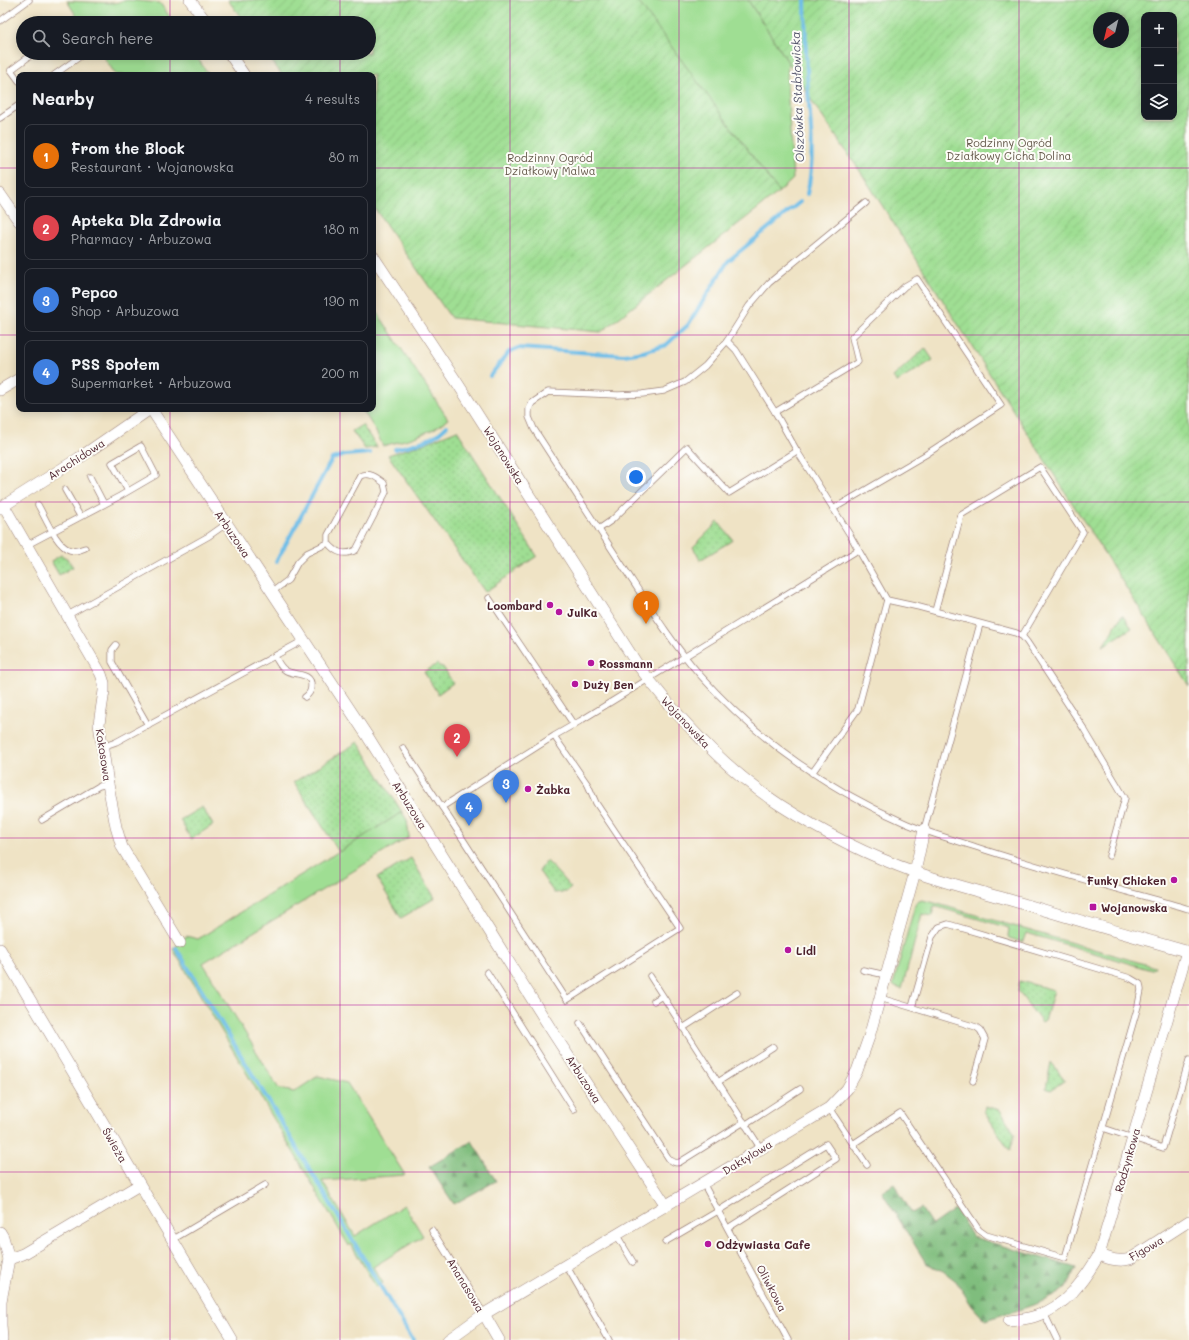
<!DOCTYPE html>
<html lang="en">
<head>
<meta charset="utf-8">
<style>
	body { margin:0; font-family:Mali,sans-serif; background:#242831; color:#f1f3f6 }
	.controls { position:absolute; right:12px; top:12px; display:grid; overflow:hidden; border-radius:8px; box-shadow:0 2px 10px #0003 }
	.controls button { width:36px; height:36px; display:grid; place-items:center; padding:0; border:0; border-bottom:1px solid #363941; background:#171b24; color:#f1f3f6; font:20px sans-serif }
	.compass { position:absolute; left:1093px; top:12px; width:36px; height:36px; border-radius:50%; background:#171b24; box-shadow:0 2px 10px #0003; rotate:215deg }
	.you { position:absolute; left:636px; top:477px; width:14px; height:14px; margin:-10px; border:3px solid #fff; border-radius:50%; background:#1a73e8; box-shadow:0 0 0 6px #1a73e833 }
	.badge { display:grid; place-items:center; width:26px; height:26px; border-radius:50%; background:#b45309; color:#fff; font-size:13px; font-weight:700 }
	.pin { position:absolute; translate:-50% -33px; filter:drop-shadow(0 1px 2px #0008) }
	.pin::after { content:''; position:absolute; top:21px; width:14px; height:12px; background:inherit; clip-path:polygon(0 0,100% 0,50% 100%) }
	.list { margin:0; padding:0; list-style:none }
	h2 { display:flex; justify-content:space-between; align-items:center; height:52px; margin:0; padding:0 16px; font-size:17px }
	h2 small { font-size:13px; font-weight:400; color:#9ea1a6 }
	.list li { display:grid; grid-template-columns:26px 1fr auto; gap:12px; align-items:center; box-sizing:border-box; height:64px; margin:0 8px 8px; padding:0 8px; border:1px solid #363941; border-radius:8px }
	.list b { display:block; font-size:15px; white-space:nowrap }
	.list p { margin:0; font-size:13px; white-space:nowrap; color:#9ea1a6 }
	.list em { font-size:13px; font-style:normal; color:#9ea1a6 }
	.icon { flex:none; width:22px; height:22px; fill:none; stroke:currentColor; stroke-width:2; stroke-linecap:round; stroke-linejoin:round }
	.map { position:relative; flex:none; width:1189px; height:1340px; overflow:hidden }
	.search { position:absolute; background:#171b24; box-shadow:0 2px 10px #0003; left:16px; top:16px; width:360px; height:44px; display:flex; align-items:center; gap:10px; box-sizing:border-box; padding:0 14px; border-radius:22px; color:#9ea1a6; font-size:15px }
	.panel { position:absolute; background:#171b24; box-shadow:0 2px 10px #0003; left:16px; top:72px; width:360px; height:340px; border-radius:8px }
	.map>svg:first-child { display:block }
	.grass { fill:#9fde93; stroke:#747e5f }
	.forest { fill:url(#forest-firs); stroke:#646e54 }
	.park { fill:url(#park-dots); stroke:#747e5f }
	.garden { fill:url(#garden-furrows); stroke:#747e5f; fill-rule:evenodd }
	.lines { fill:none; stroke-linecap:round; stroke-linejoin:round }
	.stream { stroke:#6dbde8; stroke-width:4 }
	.service-casing { stroke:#9c8178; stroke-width:7 }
	.minor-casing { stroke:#9c8178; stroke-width:12 }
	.service { stroke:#fff; stroke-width:5.5 }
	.minor { stroke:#fff; stroke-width:11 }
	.grid { fill:none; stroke:#b5179e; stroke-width:1; stroke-opacity:0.55 }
	.poi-dot { fill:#b5179e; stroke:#fdfcf7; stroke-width:1.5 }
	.labels { text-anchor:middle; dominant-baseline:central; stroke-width:4; stroke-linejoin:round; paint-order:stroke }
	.park-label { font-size:11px; fill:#64584a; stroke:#fdfcf7 }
	.street-label { font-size:11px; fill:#4a1f2b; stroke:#fdfcf7 }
	.poi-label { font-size:11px; font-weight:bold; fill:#4a1f2b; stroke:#fdfcf7; text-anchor:start }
	.water-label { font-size:12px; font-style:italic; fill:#56566d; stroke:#fdfcf7 }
</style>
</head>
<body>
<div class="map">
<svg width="1189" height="1340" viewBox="0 0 1189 1340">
	<defs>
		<pattern id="forest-firs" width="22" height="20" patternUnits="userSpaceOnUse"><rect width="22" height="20" fill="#7fbd7d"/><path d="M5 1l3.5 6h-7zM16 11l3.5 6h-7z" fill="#6a9967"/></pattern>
		<pattern id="park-dots" width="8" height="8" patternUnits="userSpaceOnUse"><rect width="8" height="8" fill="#9fde93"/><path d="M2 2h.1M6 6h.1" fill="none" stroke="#8abe7f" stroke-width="1.8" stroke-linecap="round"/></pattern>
		<pattern id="garden-furrows" width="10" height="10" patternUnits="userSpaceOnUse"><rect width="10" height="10" fill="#9fde93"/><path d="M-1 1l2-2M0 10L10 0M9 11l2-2" fill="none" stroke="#8abe7f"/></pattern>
	</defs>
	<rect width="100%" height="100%" fill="#fdfcf7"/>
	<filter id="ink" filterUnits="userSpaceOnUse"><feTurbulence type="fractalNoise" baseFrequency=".025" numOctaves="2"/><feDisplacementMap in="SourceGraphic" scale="8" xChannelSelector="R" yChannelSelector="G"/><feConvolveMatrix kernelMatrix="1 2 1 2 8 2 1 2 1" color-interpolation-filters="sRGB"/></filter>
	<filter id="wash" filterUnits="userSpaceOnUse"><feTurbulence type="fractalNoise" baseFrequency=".012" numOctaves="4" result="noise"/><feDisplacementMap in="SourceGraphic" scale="16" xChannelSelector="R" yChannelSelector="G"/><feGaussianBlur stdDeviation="0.9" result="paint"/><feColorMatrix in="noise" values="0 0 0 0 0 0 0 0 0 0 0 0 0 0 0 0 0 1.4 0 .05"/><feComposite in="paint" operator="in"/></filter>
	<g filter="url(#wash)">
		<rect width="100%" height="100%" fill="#efe3c5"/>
		<g class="grass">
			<polygon points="128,0 160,3 174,23 81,23 67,1 114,3"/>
			<polygon points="636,0 748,0 788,62 787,83 793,179 779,192"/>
			<polygon points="101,53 194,53 209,75 116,75"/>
			<polygon points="373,306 448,419 434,429 412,438 383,446 374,428 362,409 373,409"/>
			<polygon points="402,812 407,820 409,837 203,963 279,1089 294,1092 318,1076 347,1083 405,1175 322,1181 355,1236 404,1205 423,1236 373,1267 383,1283 376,1287 351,1244 349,1246 173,949 186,936 198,939"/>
			<polygon points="922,900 931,902 1155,967 1153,970 1151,970 1027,933 1024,941 1022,942 1009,938 1008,936 1009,928 934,906 932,916 922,914 902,989 895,987 893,985 915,905 917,902"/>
		</g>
		<g class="forest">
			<polygon points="472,1141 496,1181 454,1204 429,1167"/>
			<path d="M 894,1184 L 912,1213 L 921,1208 L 932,1225 L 955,1209 L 973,1237 L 1076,1268 C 1073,1273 1071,1280 1068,1285 C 1054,1302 1007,1313 985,1320 L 972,1306 L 956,1281 L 943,1271 L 926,1263 L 882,1192 Z"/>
		</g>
		<g class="park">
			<polygon points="925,348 933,360 897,382 893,377"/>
			<polygon points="362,425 377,447 365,449 352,431"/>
			<polygon points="457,430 537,556 485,592 388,455 423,444"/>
			<polygon points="718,522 733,540 700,560 693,547"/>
			<polygon points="61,555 68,559 73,567 59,575 51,561"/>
			<polygon points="1122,615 1132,628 1103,646"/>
			<polygon points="437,664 439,666 443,667 453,683 438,694 424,672"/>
			<polygon points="358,742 402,812 339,852 294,782"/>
			<polygon points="202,807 213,825 191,839 180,820"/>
			<polygon points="411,858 435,898 401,918 377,878"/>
			<polygon points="547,861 571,888 566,892 554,893 539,871"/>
			<polygon points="1020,981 1054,990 1045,1021 1042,1023 1018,991"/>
			<polygon points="1051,1062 1065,1080 1051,1090 1046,1088"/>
			<polygon points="985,1106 1000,1110 1015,1134 1010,1151 984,1111"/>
		</g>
		<g class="garden">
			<polygon points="228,0 637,0 779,192 601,332 451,318 373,206 373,75 282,75 266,53 369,53 369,23 245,23"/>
			<path d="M 748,0 L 1189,0 L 1189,686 L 862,174 L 815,106 L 788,62 ZM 1144,15 L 1174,15 L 1174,117 L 1144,117 ZM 1099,18 L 1123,18 L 1123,42 L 1099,42 Z"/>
		</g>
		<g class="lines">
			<g class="stream">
				<path d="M 805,0 C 805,31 806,61 808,92 C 811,126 815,161 807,194"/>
				<polyline points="490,376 509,352 518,348 624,355 643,352 666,345 688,325 728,261 800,202"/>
				<path d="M 395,449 C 413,444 434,441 447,426"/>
				<polyline points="276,562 332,459 345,455 370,453"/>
				<polyline points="176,948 413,1340"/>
			</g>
		</g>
	</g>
	<g filter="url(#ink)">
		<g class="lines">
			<defs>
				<g id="service">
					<polyline points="0,21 29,0"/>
					<polyline points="54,75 85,53"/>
					<polyline points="19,81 11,70 34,53"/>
					<polyline points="0,118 19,105"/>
					<path d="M 866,203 L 769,283 L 749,306 L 727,341 L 705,366 L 685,382 L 664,391 L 642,394 L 618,395 L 548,392 L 532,403 L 529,409 L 529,417 L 534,429 C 563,474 593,520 622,565 C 647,603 671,642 701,676 C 757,739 826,788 903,822 C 927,833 952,839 976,847 C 1046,870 1118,889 1189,909"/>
					<polyline points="727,341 736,350 775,412 797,451 850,535 887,600 919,607 1016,633 1022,636 1027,642 1084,729 1125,798 1109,856"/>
					<polyline points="775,412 858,362 852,337 905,286 917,279 1001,405 925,455 833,509"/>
					<polyline points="90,477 104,504"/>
					<polyline points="65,490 80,516"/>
					<path d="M 38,505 C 45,517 57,547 70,550 C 75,552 80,550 85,548"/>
					<polyline points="599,529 612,520 687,447 729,493 797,451"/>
					<polyline points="27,545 120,496 156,475 141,446 112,463 128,491"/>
					<path d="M 272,592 L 288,580 L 298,562 L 307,553 L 328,543 L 328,535 L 360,476 C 370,472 376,477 384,483 L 386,492 L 356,550 C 344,556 336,553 328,543"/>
					<polyline points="489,598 574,725"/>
					<polyline points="935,611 961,515 1040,467 1083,532 1022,636"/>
					<polyline points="68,615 209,536 226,524"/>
					<polyline points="116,645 112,650 112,662 148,725"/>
					<path d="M 275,657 C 278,661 280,667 285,670 C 292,676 313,671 311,687 C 311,691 308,695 305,697"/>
					<polyline points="554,736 588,785 596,803 680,928 567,1000 442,807 554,736 580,721 858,550"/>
					<polyline points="102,747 116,742 304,640"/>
					<polyline points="403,748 442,807"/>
					<polyline points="812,773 858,709 887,600"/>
					<polyline points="42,820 99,786 108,784"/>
					<polyline points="924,830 980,624"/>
					<polyline points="863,970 886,975"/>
					<polyline points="487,972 574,1110"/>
					<polyline points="650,976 761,1149"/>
					<polyline points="880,998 976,1027 980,1030 985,1039 973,1081"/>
					<polyline points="654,1001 662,996"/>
					<path d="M 580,1023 L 669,1159 C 673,1162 676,1164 680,1162 L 744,1122"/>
					<polyline points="683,1028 737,993"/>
					<polyline points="718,1082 773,1047"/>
					<polyline points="829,1108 867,1165"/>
					<polyline points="745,1125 800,1089"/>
					<polyline points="1103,1128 1163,1148 1189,1060"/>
					<polyline points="853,1144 900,1113 979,1230 986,1235 1065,1258 1138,1006 1141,990 1140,984 1130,978 948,924 939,927 932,937 912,1007"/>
					<polyline points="703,1183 788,1340"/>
					<polyline points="432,1230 484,1314"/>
					<polyline points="616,1234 633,1262"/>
					<polyline points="172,1240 265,1185"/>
					<polyline points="665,1242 718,1211 826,1144 836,1159 728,1228"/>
					<polyline points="566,1265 609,1340"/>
					<polyline points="1044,1313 1057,1340"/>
				</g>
				<g id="minor">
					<polyline points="190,0 207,23"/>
					<polyline points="229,53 244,75"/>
					<polyline points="0,194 19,221"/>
					<path d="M 373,256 L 458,384 L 637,664 C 677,717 723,768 780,805 C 822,832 867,855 915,872 C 946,883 978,891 1010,900 C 1070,918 1129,935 1189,952"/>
					<polyline points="0,390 19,379"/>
					<polyline points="151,409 368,737 552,1031 665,1204"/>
					<polyline points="4,506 101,674 104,683 104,691 99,724 108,784 116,827 122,847 180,943"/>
					<polyline points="0,508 79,458 150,409"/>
					<polyline points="0,949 232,1340"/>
					<polyline points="0,1232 3,1237 9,1259 1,1301 1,1325 2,1340"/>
					<path d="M 1099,1255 C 1110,1259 1119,1262 1130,1259 L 1189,1221"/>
					<polyline points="9,1259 23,1254 139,1185"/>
					<polyline points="484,1314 499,1340"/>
					<path d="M 1009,1321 C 1018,1320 1027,1319 1036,1316 C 1066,1307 1084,1280 1099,1255 L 1187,951"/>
					<polyline points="448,1340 484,1314 829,1108 847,1089 857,1071 869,1037 915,872 924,830"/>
				</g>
			</defs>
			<use href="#service" class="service-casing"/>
			<use href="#minor" class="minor-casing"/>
			<use href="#service" class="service"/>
			<use href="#minor" class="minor"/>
		</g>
	</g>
	<path class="grid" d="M 170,0 L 170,23M 340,0 L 340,23M 510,0 L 510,1340M 679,0 L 679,1340M 849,0 L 849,1340M 1019,0 L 1019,1340M 170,53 L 170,75M 340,53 L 340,75M 0,168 L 19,168M 373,168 L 1189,168M 0,335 L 19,335M 373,335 L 1189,335M 170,409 L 170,1340M 340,409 L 340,1340M 0,502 L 1189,502M 0,670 L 1189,670M 0,838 L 1189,838M 0,1005 L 1189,1005M 0,1172 L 1189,1172"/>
	<g class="poi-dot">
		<circle cx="550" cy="605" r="4"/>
		<circle cx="559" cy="612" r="4"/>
		<circle cx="591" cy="663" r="4"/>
		<circle cx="575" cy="684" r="4"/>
		<circle cx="528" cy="789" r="4"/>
		<circle cx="1174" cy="880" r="4"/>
		<rect x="1089" y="903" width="8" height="8" rx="2"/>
		<circle cx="788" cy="950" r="4"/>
		<circle cx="708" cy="1244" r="4"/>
	</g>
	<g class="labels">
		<g class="park-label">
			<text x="1009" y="142">Rodzinny Ogród<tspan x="1009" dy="13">Działkowy Cicha Dolina</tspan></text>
			<text x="550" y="157">Rodzinny Ogród<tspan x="550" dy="13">Działkowy Malwa</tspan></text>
		</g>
		<g class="street-label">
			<text transform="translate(504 455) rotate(58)">Wojanowska</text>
			<text transform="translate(76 459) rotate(-33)">Arachidowa</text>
			<text transform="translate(233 534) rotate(56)">Arbuzowa</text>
			<text transform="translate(686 722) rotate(47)">Wojanowska</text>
			<text transform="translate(104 755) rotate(81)">Kokosowa</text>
			<text transform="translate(410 805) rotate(58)">Arbuzowa</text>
			<text transform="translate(584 1079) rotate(57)">Arbuzowa</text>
			<text transform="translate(115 1145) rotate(60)">Świeża</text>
			<text transform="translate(747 1157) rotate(-31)">Daktylowa</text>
			<text transform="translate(1127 1160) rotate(-74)">Rodzynkowa</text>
			<text transform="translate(1146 1248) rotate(-30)">Figowa</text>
			<text transform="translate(466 1285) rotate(59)">Ananasowa</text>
			<text transform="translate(772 1288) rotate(62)">Oliwkowa</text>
		</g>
		<g class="poi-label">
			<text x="542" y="605" text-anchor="end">Loombard</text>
			<text x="567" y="612">JulKa</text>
			<text x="599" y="663">Rossmann</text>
			<text x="583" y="684">Duży Ben</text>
			<text x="536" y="789">Żabka</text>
			<text x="1166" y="880" text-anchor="end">Funky Chicken</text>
			<text x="1101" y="907">Wojanowska</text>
			<text x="796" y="950">Lidl</text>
			<text x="716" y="1244">Odżywiasta Cafe</text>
		</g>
		<g class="water-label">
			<text transform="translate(797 97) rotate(-92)">Olszówka Stabłowicka</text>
		</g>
	</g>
</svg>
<div class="controls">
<button>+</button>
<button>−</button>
<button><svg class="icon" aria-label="layers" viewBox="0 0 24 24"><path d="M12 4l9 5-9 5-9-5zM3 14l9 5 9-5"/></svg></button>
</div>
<svg class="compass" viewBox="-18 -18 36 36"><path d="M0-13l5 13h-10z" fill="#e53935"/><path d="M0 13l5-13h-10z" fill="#9ea1a6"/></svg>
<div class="you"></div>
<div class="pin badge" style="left:646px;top:624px;background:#e8710a">1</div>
<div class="pin badge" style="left:457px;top:757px;background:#e0444e">2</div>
<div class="pin badge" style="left:506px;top:803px;background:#3f7fe0">3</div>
<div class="pin badge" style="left:469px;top:826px;background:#3f7fe0">4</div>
<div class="search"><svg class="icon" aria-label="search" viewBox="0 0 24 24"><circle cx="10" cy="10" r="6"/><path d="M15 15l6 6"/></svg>Search here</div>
<section class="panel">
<h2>Nearby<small>4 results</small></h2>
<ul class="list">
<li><span class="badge" style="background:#e8710a">1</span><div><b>From the Block</b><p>Restaurant · Wojanowska</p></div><em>80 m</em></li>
<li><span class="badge" style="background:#e0444e">2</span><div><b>Apteka Dla Zdrowia</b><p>Pharmacy · Arbuzowa</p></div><em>180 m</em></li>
<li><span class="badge" style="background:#3f7fe0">3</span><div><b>Pepco</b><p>Shop · Arbuzowa</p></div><em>190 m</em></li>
<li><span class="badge" style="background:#3f7fe0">4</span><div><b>PSS Społem</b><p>Supermarket · Arbuzowa</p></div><em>200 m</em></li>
</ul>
</section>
</div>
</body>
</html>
